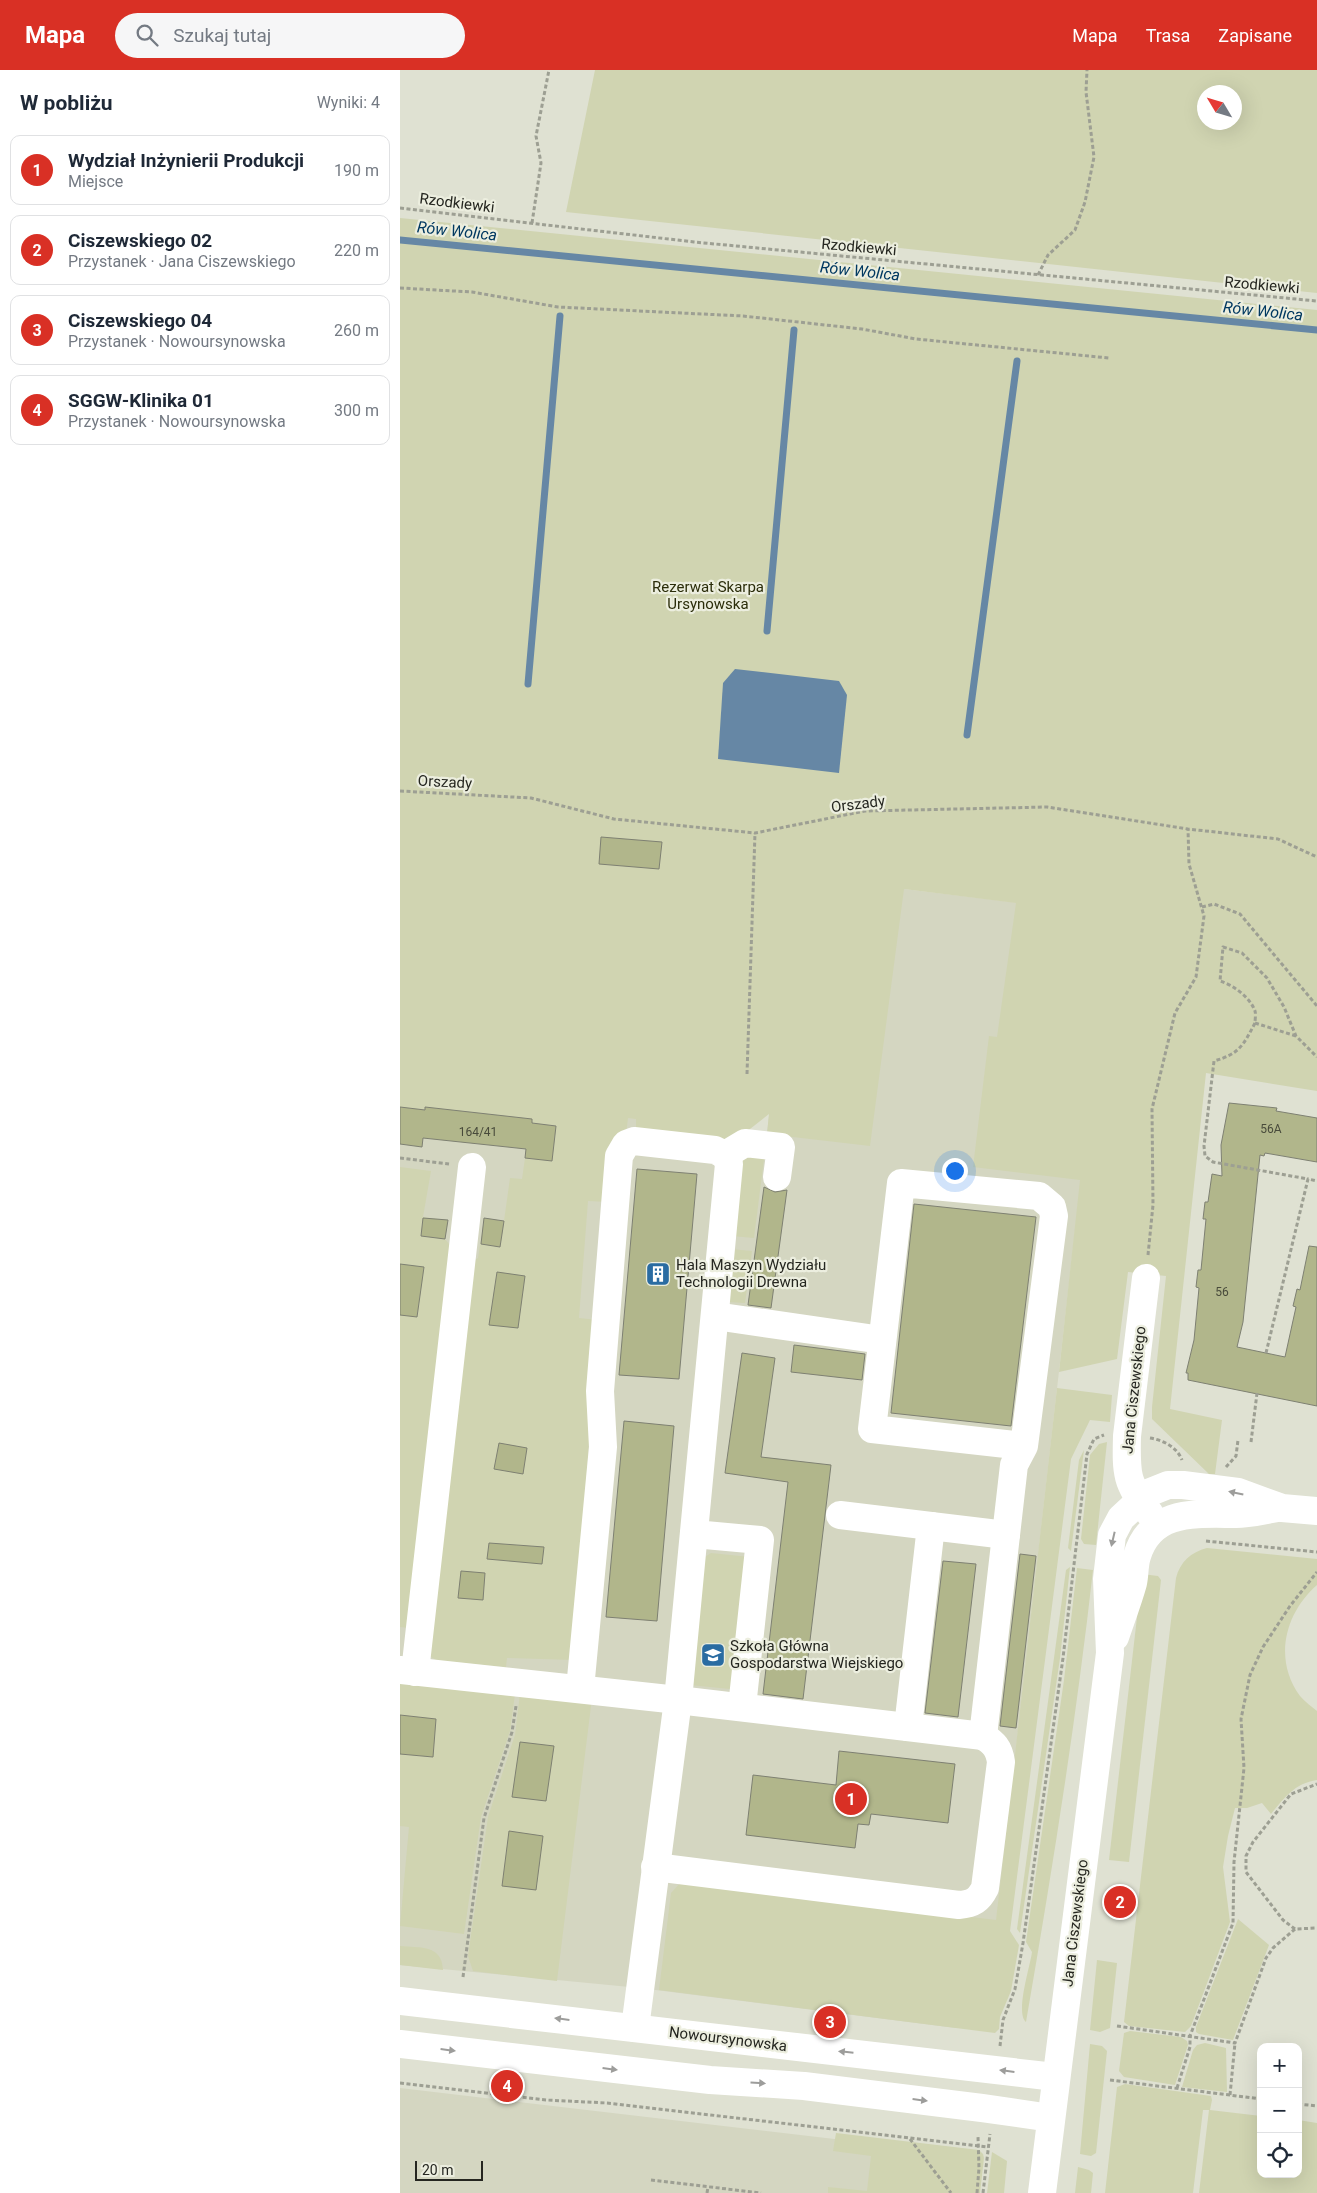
<!DOCTYPE html>
<html lang="pl">
<head>
<meta charset="utf-8">
<style>
	body { margin:0; font-family:Roboto,sans-serif; background:#f6f6f7; color:#1f2937 }
	.controls { position:absolute; right:15px; bottom:15px; display:grid; overflow:hidden; border-radius:10px; box-shadow:0 5px 20px #0002 }
	.controls button { width:45px; height:45px; display:grid; place-items:center; padding:0; border:0; border-bottom:1px solid #e0e1e3; background:#fff; color:#1f2937; font:25px sans-serif }
	.compass { position:absolute; left:797px; top:15px; width:45px; height:45px; border-radius:50%; background:#fff; box-shadow:0 5px 20px #0002; rotate:308deg }
	.scale { position:absolute; left:15px; bottom:12px; width:68px; box-sizing:border-box; padding-left:5px; border:2px solid #252620; border-top:0; font-size:14px; line-height:18px; white-space:nowrap; color:#252620; -webkit-text-stroke:4px #eceedf; paint-order:stroke }
	.you { position:absolute; left:554px; top:1100px; width:18px; height:18px; margin:-12px; border:4px solid #fff; border-radius:50%; background:#1a73e8; box-shadow:0 0 0 8px #1a73e833 }
	.badge { display:grid; place-items:center; width:32px; height:32px; border-radius:50%; background:#d93025; color:#fff; font-size:16px; font-weight:700 }
	.pin { position:absolute; translate:-50% -50%; border:2px solid #fff; box-shadow:0 1px 5px #0006 }
	.list { margin:0; padding:0; list-style:none }
	h2 { display:flex; justify-content:space-between; align-items:center; height:65px; margin:0; padding:0 20px; font-size:21px }
	h2 small { font-size:16px; font-weight:400; color:#747a83 }
	.list li { display:grid; grid-template-columns:32px 1fr auto; gap:15px; align-items:center; box-sizing:border-box; height:70px; margin:0 10px 10px; padding:0 10px; border:1px solid #e0e1e3; border-radius:10px }
	.list b { display:block; font-size:19px; white-space:nowrap }
	.list p { margin:0; font-size:16px; white-space:nowrap; color:#747a83 }
	.list em { font-size:16px; font-style:normal; color:#747a83 }
	.icon { flex:none; width:28px; height:28px; fill:none; stroke:currentColor; stroke-width:2; stroke-linecap:round; stroke-linejoin:round }
	.map { position:relative; flex:none; width:917px; height:2123px; overflow:hidden }
	header { display:flex; align-items:center; gap:30px; box-sizing:border-box; height:70px; padding:0 25px; background:#d93025; color:#fff }
	header strong { font-size:24px }
	nav { display:flex; gap:28px; margin-inline-start:auto; font-size:18px }
	.search { width:350px; height:45px; background:#f6f6f7; display:flex; align-items:center; gap:12px; box-sizing:border-box; padding:0 18px; border-radius:28px; color:#747a83; font-size:19px }
	main { display:flex }
	aside { flex:1; background:#fff }
	.map>svg:first-child { display:block }
	.built { fill:#d4d6c1 }
	.green { fill:#d0d4b1; fill-rule:evenodd }
	.water { fill:#6687a5 }
	.lines { fill:none; stroke-linecap:round; stroke-linejoin:round }
	.stream { stroke:#6687a5; stroke-width:7 }
	.building { fill:#b1b68b; stroke:#7e8072 }
	.path { stroke:#9d9f93; stroke-width:3; stroke-dasharray:4 2.5; stroke-linecap:butt }
	.minor { stroke:#fff; stroke-width:28 }
	.oneway { fill:#9d9d9b }
	.labels { text-anchor:middle; dominant-baseline:central; stroke-width:4.5; stroke-linejoin:round; paint-order:stroke }
	.number-label { font-size:12px; fill:#484a3b }
	.street-label { font-size:15px; fill:#252620; stroke:#eceedf }
	.park-label { font-size:15px; fill:#2b2d0a; stroke:#eceedf }
	.poi-label { font-size:15px; fill:#252620; stroke:#eceedf; text-anchor:start }
	.water-label { font-size:16px; font-style:italic; fill:#003860; stroke:#eceedf }
</style>
</head>
<body>
<header>
<strong>Mapa</strong>
<div class="search"><svg class="icon" aria-label="search" viewBox="0 0 24 24"><circle cx="10" cy="10" r="6"/><path d="M15 15l6 6"/></svg>Szukaj tutaj</div>
<nav><a>Mapa</a><a>Trasa</a><a>Zapisane</a></nav>
</header>
<main>
<aside>
<h2>W pobliżu<small>Wyniki: 4</small></h2>
<ul class="list">
<li><span class="badge">1</span><div><b>Wydział Inżynierii Produkcji</b><p>Miejsce</p></div><em>190 m</em></li>
<li><span class="badge">2</span><div><b>Ciszewskiego 02</b><p>Przystanek · Jana Ciszewskiego</p></div><em>220 m</em></li>
<li><span class="badge">3</span><div><b>Ciszewskiego 04</b><p>Przystanek · Nowoursynowska</p></div><em>260 m</em></li>
<li><span class="badge">4</span><div><b>SGGW-Klinika 01</b><p>Przystanek · Nowoursynowska</p></div><em>300 m</em></li>
</ul>
</aside>
<div class="map">
<svg width="917" height="2123" viewBox="0 0 917 2123">
	<rect width="100%" height="100%" fill="#dfe1d2"/>
	<g class="built">
		<polygon points="396,806 711,844 587,1934 556,1958 240,1918 0,1895 0,807 347,1061 367,1063"/>
		<polygon points="0,2018 511,2078 546,2123 0,2123"/>
	</g>
	<g class="green">
		<path d="M 195,0 L 917,0 L 917,223 L 166,142 ZM 834,22 L 834,52 L 804,52 L 804,22 Z"/>
		<polygon points="0,148 917,240 917,1021 806,1003 770,1339 822,1350 815,1404 809,1404 752,1349 752,1337 766,1206 728,1202 717,1289 659,1302 680,1110 573,1097 589,966 597,967 616,833 504,819 470,1076 367,1064 369,1044 327,1077 236,1061 236,1049 228,1048 226,1064 208,1132 188,1131 179,1248 198,1250 173,1590 107,1588 106,1597 38,1591 24,1583 66,1195 78,1188 84,1148 104,1151 110,1108 122,1109 125,1088 152,1091 156,1056 132,1053 132,1049 25,1037 25,1040 0,1037"/>
		<polygon points="339,1078 365,1081 354,1168 332,1166"/>
		<polygon points="0,1097 31,1101 23,1147 48,1150 45,1169 53,1179 10,1558 0,1557"/>
		<polygon points="330,1179 352,1181 345,1233 328,1232"/>
		<polygon points="657,1318 712,1325 710,1352 690,1350 671,1389 610,1861 619,1875 611,1921 600,1947 599,1959 595,1963 259,1920 271,1823 281,1812 596,1850"/>
		<polygon points="707,1372 696,1475 684,1474 681,1469 690,1385 699,1374"/>
		<polygon points="684,1380 671,1481 668,1478 679,1390"/>
		<path d="M 807,1478 L 917,1489 L 917,1515 C 885,1543 873,1589 900,1626 C 905,1632 912,1637 917,1641 L 917,1710 C 895,1713 884,1728 871,1744 L 862,1733 L 847,1738 L 835,1738 L 828,1766 L 823,1797 L 830,1852 L 791,1956 L 785,1962 L 729,1956 L 724,1952 L 776,1508 C 780,1492 791,1482 807,1478 Z"/>
		<polygon points="311,1483 350,1487 335,1617 330,1619 290,1615 302,1489"/>
		<polygon points="670,1497 660,1588 620,1863 617,1859 666,1500"/>
		<path d="M 677,1498 L 693,1500 C 676,1652 652,1802 626,1952 C 615,1943 630,1897 632,1882 L 626,1872 L 664,1610 Z"/>
		<polygon points="742,1504 758,1506 761,1510 729,1792 709,1790"/>
		<polygon points="0,1611 115,1624 110,1661 81,1747 64,1864 0,1856 9,1757 0,1756"/>
		<polygon points="120,1623 192,1628 157,1911 73,1901 68,1886 88,1747 115,1665"/>
		<polygon points="838,1849 869,1875 833,1970 799,1964 796,1962 796,1957"/>
		<path d="M 0,1876 C 19,1878 42,1874 43,1900 L 0,1895 Z"/>
		<polygon points="697,1890 717,1893 710,1958 700,1962 690,1960"/>
		<polygon points="730,1961 781,1967 787,1971 788,1975 775,2015 724,2007 719,2001 724,1963"/>
		<polygon points="805,1973 826,1978 827,2022 782,2017 793,1980 797,1975"/>
		<polygon points="690,1974 702,1976 707,1981 696,2083 691,2086 680,2084"/>
		<polygon points="725,2014 811,2026 812,2030 810,2040 861,2046 861,2104 898,2104 898,2050 917,2053 917,2123 799,2123 809,2040 803,2040 793,2123 705,2123 717,2017"/>
		<polygon points="436,2063 579,2080 583,2084 584,2088 580,2123 428,2123 428,2117 467,2121 471,2086 433,2081"/>
		<polygon points="592,2082 607,2091 604,2123 587,2123"/>
		<polygon points="678,2097 689,2100 693,2103 691,2123 675,2123"/>
	</g>
	<polygon class="water" points="335,599 439,611 447,625 439,703 318,689 323,613"/>
	<g class="lines">
		<g class="stream">
			<polyline points="0,170 917,260"/>
			<polyline points="367,561 394,260"/>
			<polyline points="128,614 160,246"/>
			<polyline points="567,665 617,291"/>
		</g>
	</g>
	<g class="building">
		<polygon points="201,767 262,772 259,799 199,794"/>
		<polygon points="829,1033 877,1038 876,1041 917,1048 917,1092 865,1083 864,1086 860,1085 843,1252 837,1277 885,1287 896,1237 893,1236 897,1219 900,1220 909,1176 917,1177 917,1336 788,1310 788,1303 786,1303 794,1270 799,1218 796,1217 798,1200 801,1200 806,1149 803,1149 805,1132 808,1132 812,1104 822,1106 821,1075"/>
		<polygon points="0,1037 25,1040 25,1037 132,1049 132,1053 156,1056 152,1091 125,1088 126,1079 23,1068 22,1077 0,1074"/>
		<polygon points="237,1099 297,1104 279,1309 219,1305"/>
		<polygon points="364,1117 375,1122 387,1120 371,1238 348,1235"/>
		<polygon points="514,1134 636,1147 611,1356 491,1343"/>
		<polygon points="23,1148 48,1150 45,1169 21,1166"/>
		<polygon points="84,1148 104,1151 100,1177 81,1174"/>
		<polygon points="0,1194 24,1197 17,1247 0,1245"/>
		<polygon points="97,1202 125,1206 118,1258 89,1255"/>
		<polygon points="394,1275 465,1284 462,1310 391,1302"/>
		<polygon points="342,1283 375,1288 361,1387 431,1395 403,1629 363,1624 388,1412 325,1403"/>
		<polygon points="224,1351 274,1356 257,1551 206,1547"/>
		<polygon points="99,1373 127,1378 123,1404 94,1399"/>
		<polygon points="89,1473 144,1477 142,1494 87,1489"/>
		<polygon points="620,1484 636,1486 616,1658 600,1656"/>
		<polygon points="543,1491 576,1494 558,1647 525,1643"/>
		<polygon points="61,1501 85,1503 83,1530 58,1528"/>
		<polygon points="0,1645 36,1649 33,1687 0,1684"/>
		<polygon points="120,1672 154,1676 146,1731 112,1727"/>
		<polygon points="439,1681 555,1694 548,1753 471,1744 469,1755 458,1754 455,1778 346,1765 353,1705 436,1715"/>
		<polygon points="109,1761 143,1766 136,1820 102,1816"/>
	</g>
	<g class="lines">
		<g class="path">
			<polyline points="0,138 294,172 917,231"/>
			<polyline points="132,153 141,93 136,66 149,0"/>
			<polyline points="638,205 648,185 675,160 685,132 694,87 686,22 687,0"/>
			<polyline points="0,218 72,222 158,237 343,246 462,259 516,269 709,288"/>
			<polyline points="0,721 131,728 214,749 355,763 465,741 647,737 788,759 878,769 917,787"/>
			<polyline points="802,837 814,834 840,844 917,936"/>
			<path d="M 855,953 C 843,976 839,984 814,991 L 804,1076 L 805,1086 L 813,1092 L 908,1109"/>
			<path d="M 896,966 L 855,953 C 855,950 856,944 855,941 C 850,927 833,915 820,911 L 823,877 L 842,883 L 867,908 L 884,937 L 896,966 L 917,987"/>
			<polyline points="347,1004 355,763"/>
			<polyline points="0,1088 49,1094"/>
			<polyline points="748,1185 753,1135 752,1039 775,943 796,907 804,846 789,794 788,759"/>
			<polyline points="866,1283 908,1109 917,1111"/>
			<path d="M 750,1368 C 763,1370 777,1377 782,1390"/>
			<polyline points="851,1372 857,1323"/>
			<polyline points="826,1397 836,1386 838,1370"/>
			<polyline points="806,1471 917,1482"/>
			<polyline points="895,1859 883,1850 846,1802 846,1786 853,1772 891,1724 917,1714"/>
			<polyline points="63,1907 84,1748 112,1662 116,1636"/>
			<polyline points="717,1956 835,1973 866,1888 873,1878 895,1859 917,1858"/>
			<polyline points="600,1976 603,1950 615,1919 623,1873 663,1588 687,1384 694,1369 704,1365"/>
			<polyline points="710,2010 861,2029"/>
			<polyline points="0,2013 146,2030 207,2033 588,2077"/>
			<polyline points="777,2018 790,1977 790,1966 833,1853 834,1792 844,1698 841,1649 850,1605 863,1577 890,1536 917,1502"/>
			<polyline points="830,2025 835,1973"/>
			<polyline points="898,2034 917,2036"/>
			<polyline points="510,2069 551,2123"/>
			<polyline points="251,2110 361,2123"/>
			<polyline points="307,2123 308,2117"/>
			<polyline points="577,2123 579,2098 578,2067"/>
			<polyline points="583,2123 590,2064"/>
		</g>
		<g class="minor">
			<polyline points="325,1085 345,1073 381,1077 377,1107"/>
			<path d="M 746,1208 L 727,1366 C 726,1404 726,1413 750,1444"/>
			<polyline points="315,1246 482,1270"/>
			<polyline points="440,1445 531,1456"/>
			<polyline points="294,1464 360,1470 342,1637"/>
			<path d="M 715,1567 C 721,1549 728,1531 733,1513 C 735,1504 734,1495 737,1486 C 751,1439 796,1444 836,1444 C 850,1444 864,1440 878,1438"/>
			<polyline points="0,1600 278,1630 583,1666 614,1395 624,1376 654,1146 652,1137 639,1126 501,1113 472,1359 624,1376"/>
			<polyline points="15,1602 72,1097"/>
			<polyline points="180,1619 203,1377 200,1321 219,1086 226,1074 234,1071 315,1080 325,1085 329,1094 278,1630 235,1958"/>
			<polyline points="508,1657 531,1456 606,1465"/>
			<path d="M 255,1797 L 559,1835 C 573,1834 579,1830 585,1818 L 601,1692 C 599,1678 594,1673 583,1666"/>
			<polyline points="0,1931 655,2007"/>
			<polyline points="0,1974 310,2010 404,2016 582,2038 651,2048"/>
			<polyline points="642,2123 710,1583 707,1509 712,1465 721,1448 748,1423 768,1415 783,1415 838,1422 882,1438 917,1441"/>
		</g>
	</g>
	<defs><path id="oneway-solid" d="M-6-.8H1V-3.2L6.5 0L1 3.2V.8H-6Z" transform="scale(1.25)"/></defs>
	<g class="oneway">
		<use href="#oneway-solid" transform="translate(836 1423) rotate(-168)"/>
		<use href="#oneway-solid" transform="translate(713 1469) rotate(103)"/>
		<use href="#oneway-solid" transform="translate(162 1949) rotate(-173)"/>
		<use href="#oneway-solid" transform="translate(48 1980) rotate(7)"/>
		<use href="#oneway-solid" transform="translate(446 1982) rotate(-174)"/>
		<use href="#oneway-solid" transform="translate(210 1999) rotate(7)"/>
		<use href="#oneway-solid" transform="translate(607 2001) rotate(-173)"/>
		<use href="#oneway-solid" transform="translate(358 2013) rotate(3)"/>
		<use href="#oneway-solid" transform="translate(520 2030) rotate(7)"/>
	</g>
	<defs>
		<symbol id="building-square" viewBox="-11 -11 22 22"><rect x="-9" y="-9" width="18" height="18" rx="4" fill="#2a6ca2" stroke="#eceedf"/><path d="M-4-6H4V6H1V3H-1V6H-4ZM-2.5-4.3h1.7v1.8h-1.7ZM.8-4.3h1.7v1.8H.8ZM-2.5-1h1.7V.8h-1.7ZM.8-1h1.7V.8H.8Z" fill="#fff"/></symbol>
		<symbol id="university-square" viewBox="-11 -11 22 22"><rect x="-9" y="-9" width="18" height="18" rx="4" fill="#2a6ca2" stroke="#eceedf"/><path d="M0-5L7-2L0 1L-7-2ZM-4 1L0 2.5L4 1V4Q0 6-4 4Z" fill="#fff"/></symbol>
	</defs>
	<g fill-rule="evenodd">
		<use href="#building-square" x="244" y="1190" width="28" height="28"/>
		<use href="#university-square" x="299" y="1571" width="28" height="28"/>
	</g>
	<g class="labels">
		<g class="number-label">
			<text x="871" y="1059">56A</text>
			<text x="78" y="1062">164/41</text>
			<text x="822" y="1222">56</text>
		</g>
		<g class="street-label">
			<text transform="translate(57 133) rotate(7)">Rzodkiewki</text>
			<text transform="translate(459 177) rotate(5)">Rzodkiewki</text>
			<text transform="translate(862 215) rotate(5)">Rzodkiewki</text>
			<text transform="translate(45 712) rotate(3)">Orszady</text>
			<text transform="translate(458 734) rotate(-7)">Orszady</text>
			<text transform="translate(734 1320) rotate(-84)">Jana Ciszewskiego</text>
			<text transform="translate(675 1853) rotate(-83)">Jana Ciszewskiego</text>
			<text transform="translate(328 1969) rotate(7)">Nowoursynowska</text>
		</g>
		<g class="park-label">
			<text x="308" y="517">Rezerwat Skarpa<tspan x="308" dy="17">Ursynowska</tspan></text>
		</g>
		<g class="poi-label">
			<text x="276" y="1195">Hala Maszyn Wydziału<tspan x="276" dy="17">Technologii Drewna</tspan></text>
			<text x="330" y="1576">Szkoła Główna<tspan x="330" dy="17">Gospodarstwa Wiejskiego</tspan></text>
		</g>
		<g class="water-label">
			<text transform="translate(57 161) rotate(6)">Rów Wolica</text>
			<text transform="translate(460 201) rotate(6)">Rów Wolica</text>
			<text transform="translate(863 241) rotate(6)">Rów Wolica</text>
		</g>
	</g>
</svg>
<div class="controls">
<button>+</button>
<button>−</button>
<button><svg class="icon" aria-label="locate" viewBox="0 0 24 24"><circle cx="12" cy="12" r="6"/><path d="M12 2v4M12 18v4M2 12h4M18 12h4"/></svg></button>
</div>
<svg class="compass" viewBox="-18 -18 36 36"><path d="M0-13l5 13h-10z" fill="#e53935"/><path d="M0 13l5-13h-10z" fill="#747a83"/></svg>
<div class="scale">20 m</div>
<div class="you"></div>
<div class="pin badge" style="left:451px;top:1729px">1</div>
<div class="pin badge" style="left:720px;top:1832px">2</div>
<div class="pin badge" style="left:430px;top:1952px">3</div>
<div class="pin badge" style="left:107px;top:2016px">4</div>
</div>
</main>
</body>
</html>
